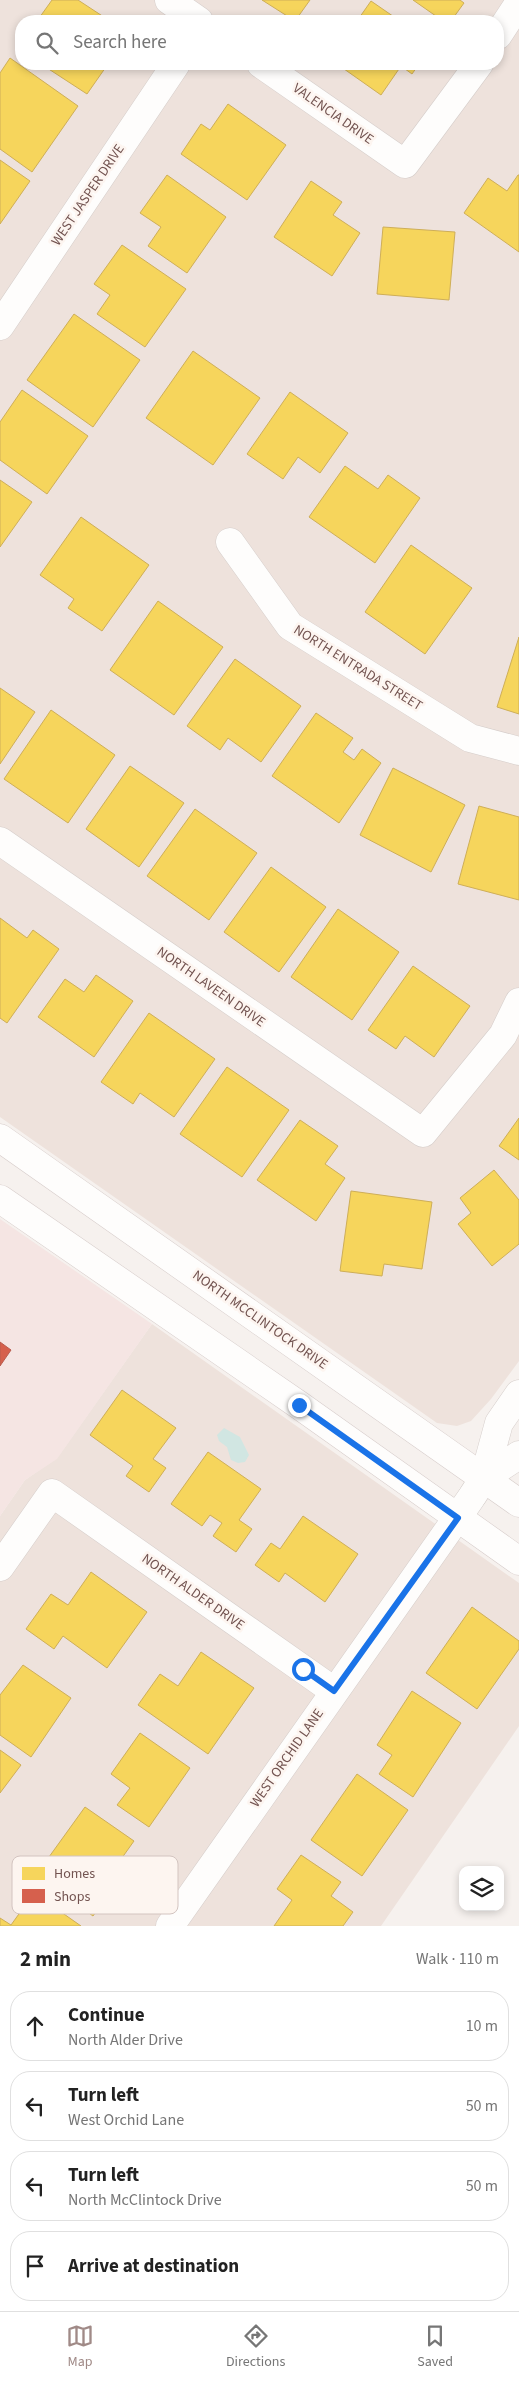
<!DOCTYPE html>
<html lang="en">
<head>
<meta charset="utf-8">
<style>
	body { margin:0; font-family:"Source Sans 3",sans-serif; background:#f6f6f6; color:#222 }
	.controls { position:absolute; right:15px; bottom:15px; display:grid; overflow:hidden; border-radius:10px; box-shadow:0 2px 8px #0003 }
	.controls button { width:45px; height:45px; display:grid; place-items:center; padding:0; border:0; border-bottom:1px solid #e0e0e0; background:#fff; color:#222; font:25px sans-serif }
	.stop { position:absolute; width:15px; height:15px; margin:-11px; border:4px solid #1a73e8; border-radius:50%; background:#fff }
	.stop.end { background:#1a73e8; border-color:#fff; box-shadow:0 1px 5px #0008 }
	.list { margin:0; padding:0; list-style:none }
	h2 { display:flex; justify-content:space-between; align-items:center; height:65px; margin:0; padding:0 20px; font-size:21px }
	h2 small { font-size:16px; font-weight:400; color:#767676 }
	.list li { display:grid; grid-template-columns:32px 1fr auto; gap:15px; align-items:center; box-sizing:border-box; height:70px; margin:0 10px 10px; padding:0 10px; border:1px solid #e0e0e0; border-radius:20px }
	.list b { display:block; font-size:19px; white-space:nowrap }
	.list p { margin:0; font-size:16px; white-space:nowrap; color:#767676 }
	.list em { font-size:16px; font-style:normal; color:#767676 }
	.icon { flex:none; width:28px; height:28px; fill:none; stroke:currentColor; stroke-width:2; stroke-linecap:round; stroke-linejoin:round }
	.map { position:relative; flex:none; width:519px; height:1926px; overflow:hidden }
	.search { position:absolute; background:#fff; box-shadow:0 2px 8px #0003; left:15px; right:15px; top:15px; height:55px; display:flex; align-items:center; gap:12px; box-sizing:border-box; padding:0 18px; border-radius:20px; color:#767676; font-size:19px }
	.sheet { height:385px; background:#fff }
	nav { display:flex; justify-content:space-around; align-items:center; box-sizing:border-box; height:70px; border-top:1px solid #e0e0e0; background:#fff; font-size:14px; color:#767676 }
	nav a { display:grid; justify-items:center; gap:2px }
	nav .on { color:#a08a87 }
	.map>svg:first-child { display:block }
	.residential { fill:#eee2dc; fill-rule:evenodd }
	.commercial { fill:#f5e5e3 }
	.water { fill:#d1e6e2 }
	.homes { fill:#f6d55c; stroke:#ceae58 }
	.shops { fill:#d6604d; stroke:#b85c4e }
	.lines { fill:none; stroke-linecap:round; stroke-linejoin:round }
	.minor-casing { stroke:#d5cdca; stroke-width:29 }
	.tertiary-casing { stroke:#d5cdca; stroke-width:29 }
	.secondary-casing { stroke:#d6ccca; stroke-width:29 }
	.minor { stroke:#fefdfc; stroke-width:28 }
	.tertiary { stroke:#fefdfc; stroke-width:28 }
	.secondary { stroke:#fefdfc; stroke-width:28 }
	.route { stroke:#1a73e8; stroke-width:6 }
	.labels { text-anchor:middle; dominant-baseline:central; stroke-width:5; stroke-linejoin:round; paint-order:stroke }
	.street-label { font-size:14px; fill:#725350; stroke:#fdf5f0 }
	.key { fill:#fdf5f0; stroke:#d3c4c0; stroke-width:1 }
	.key-label { font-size:14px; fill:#725350 }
</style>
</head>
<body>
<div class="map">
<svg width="519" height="1926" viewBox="0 0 519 1926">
	<rect width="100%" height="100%" fill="#f6f1ee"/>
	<g class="residential">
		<path d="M 0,0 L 519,0 L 519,1361 L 491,1399 L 471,1421 L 457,1426 L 437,1423 L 0,1117 ZM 21,21 L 498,21 L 498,64 L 21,64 Z"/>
		<polygon points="152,1324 519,1583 519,1726 381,1926 0,1926 0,1516 25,1480 57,1458"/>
	</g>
	<polygon class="commercial" points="0,1219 152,1324 57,1459 25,1480 0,1516"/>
	<polygon class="water" points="224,1428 240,1437 249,1455 245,1462 238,1463 231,1460 227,1447 219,1441 217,1435"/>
	<g class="homes">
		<polygon points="52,0 78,0 110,21 37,21"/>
		<polygon points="262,0 310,0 295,21"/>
		<polygon points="413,0 460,0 464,3 451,21 443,21"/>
		<polygon points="371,1 400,21 357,21"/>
		<polygon points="10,58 78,106 32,172 0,149 0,73"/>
		<polygon points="41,64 108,64 87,94"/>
		<polygon points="337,64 419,64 412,74 401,66 381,95"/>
		<polygon points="228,104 286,145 247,200 181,154 201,124 210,130"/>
		<polygon points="0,160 30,181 0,224"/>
		<polygon points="167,175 226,217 187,273 148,246 161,227 140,213"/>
		<polygon points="518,175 519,175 519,252 464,213 488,178 507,191"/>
		<polygon points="311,181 342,202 333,215 360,233 332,276 274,237"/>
		<polygon points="383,227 455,232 449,300 377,294"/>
		<polygon points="122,245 186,289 145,347 97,314 110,295 94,284"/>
		<polygon points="74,314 140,360 93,427 27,380"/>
		<polygon points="193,351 260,398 213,465 146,418"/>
		<polygon points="22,390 88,436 47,494 0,460 0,422"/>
		<polygon points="290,392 348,433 320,473 298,457 283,479 247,454"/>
		<polygon points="345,466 378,489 388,475 420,498 375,563 309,517"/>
		<polygon points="0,480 32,502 0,547"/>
		<polygon points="81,517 149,565 102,631 68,608 74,599 40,575"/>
		<polygon points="411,545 472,588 425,654 365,612"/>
		<polygon points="158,601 223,647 174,715 110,670"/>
		<polygon points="519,637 519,714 497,707"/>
		<polygon points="235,659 301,706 261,762 228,738 220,750 187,726"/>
		<polygon points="0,688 35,712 0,764"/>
		<polygon points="51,710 115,755 68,823 4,779"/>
		<polygon points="316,713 353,738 343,752 354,760 362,749 381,763 339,823 272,776"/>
		<polygon points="130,766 184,803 139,867 86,829"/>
		<polygon points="393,768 465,805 431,872 360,835"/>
		<polygon points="479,806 519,817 519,900 458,884"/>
		<polygon points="195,809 257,853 209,920 147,876"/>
		<polygon points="271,867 326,907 279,972 224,932"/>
		<polygon points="338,909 399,952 352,1020 291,977"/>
		<polygon points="0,918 27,938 33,930 59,949 7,1023 0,1018"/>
		<polygon points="413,966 470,1006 434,1057 405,1036 396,1049 368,1030"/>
		<polygon points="96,975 133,1001 94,1057 38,1017 65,979 84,992"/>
		<polygon points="149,1013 215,1059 174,1117 140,1093 133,1104 101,1082"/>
		<polygon points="227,1067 289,1110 242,1177 180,1134"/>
		<polygon points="519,1118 519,1160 499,1146"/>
		<polygon points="300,1120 338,1146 325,1164 345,1178 316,1221 257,1180"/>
		<polygon points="494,1170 519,1200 519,1244 492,1266 458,1224 471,1213 460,1198"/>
		<polygon points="351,1191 432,1202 422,1269 384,1264 382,1276 340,1271"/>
		<polygon points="122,1390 176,1428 153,1459 166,1468 149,1492 126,1476 133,1466 90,1435"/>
		<polygon points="208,1452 261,1489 239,1520 252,1529 236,1552 213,1536 222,1523 210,1515 202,1526 171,1504"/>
		<polygon points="303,1516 358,1554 325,1602 285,1573 279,1582 255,1565 271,1543 280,1549"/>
		<polygon points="91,1572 147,1612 107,1668 63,1636 54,1649 26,1629 51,1594 68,1605"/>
		<polygon points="472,1607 519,1641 519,1649 477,1709 426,1673"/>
		<polygon points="201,1652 254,1688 208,1754 138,1705 160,1674 178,1686"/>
		<polygon points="23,1665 71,1698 31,1757 0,1735 0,1695"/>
		<polygon points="412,1691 461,1723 413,1797 379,1774 392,1755 377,1745"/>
		<polygon points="140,1733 190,1768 149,1827 117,1805 130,1788 111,1774"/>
		<polygon points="0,1750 21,1765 0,1793"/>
		<polygon points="357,1774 408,1810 362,1876 311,1840"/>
		<polygon points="85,1807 134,1841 104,1883 113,1889 93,1916 36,1875"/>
		<polygon points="301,1855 341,1882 331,1896 353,1912 343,1926 274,1926 292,1900 277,1889"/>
		<polygon points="34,1893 81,1926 0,1926 0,1918 11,1925"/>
	</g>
	<polygon class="shops" points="0,1342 11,1350 0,1366"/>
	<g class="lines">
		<defs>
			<g id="minor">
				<polyline points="169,0 199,21"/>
				<polyline points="498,35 519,3"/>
				<polyline points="261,64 405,164 479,64"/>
				<polyline points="0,326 176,64"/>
				<polyline points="230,542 290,626 470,738 519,751"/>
				<polyline points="0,841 423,1133 503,1035 519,1002"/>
				<polyline points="0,1567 52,1493 334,1691"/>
				<polyline points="170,1926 471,1498"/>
			</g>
			<g id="tertiary">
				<polyline points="484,1478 519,1455"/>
				<polyline points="473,1495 484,1478 499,1423 519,1394"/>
			</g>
			<g id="secondary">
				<polyline points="0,1138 519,1503"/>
				<polyline points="0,1199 299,1405 519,1561"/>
			</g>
		</defs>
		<use href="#minor" class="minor-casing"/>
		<use href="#tertiary" class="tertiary-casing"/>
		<use href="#secondary" class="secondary-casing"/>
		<use href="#minor" class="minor"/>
		<use href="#tertiary" class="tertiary"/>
		<use href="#secondary" class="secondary"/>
	</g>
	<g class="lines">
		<polyline class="route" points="299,1405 458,1518 334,1691 303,1669"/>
	</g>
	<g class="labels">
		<g class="street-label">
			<text transform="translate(333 114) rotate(35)">VALENCIA DRIVE</text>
			<text transform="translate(88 195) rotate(-56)">WEST JASPER DRIVE</text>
			<text transform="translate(358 668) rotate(32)">NORTH ENTRADA STREET</text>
			<text transform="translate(211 987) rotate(35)">NORTH LAVEEN DRIVE</text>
			<text transform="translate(260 1320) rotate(35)">NORTH MCCLINTOCK DRIVE</text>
			<text transform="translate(193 1592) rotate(35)">NORTH ALDER DRIVE</text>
			<text transform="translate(287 1758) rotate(-55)">WEST ORCHID LANE</text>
		</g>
	</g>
	<rect x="12" y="1856" width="166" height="58" rx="8" class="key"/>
	<rect x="22" y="1867" width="23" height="13" fill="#f6d55c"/>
	<rect x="22" y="1889" width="23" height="14" fill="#d6604d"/>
	<g class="key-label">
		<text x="54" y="1878">Homes</text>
		<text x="54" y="1901">Shops</text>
	</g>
</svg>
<div class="controls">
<button><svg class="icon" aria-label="layers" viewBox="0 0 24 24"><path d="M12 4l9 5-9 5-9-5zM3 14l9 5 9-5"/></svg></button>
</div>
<div class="stop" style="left:303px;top:1669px"></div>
<div class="stop end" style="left:299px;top:1405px"></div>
<div class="search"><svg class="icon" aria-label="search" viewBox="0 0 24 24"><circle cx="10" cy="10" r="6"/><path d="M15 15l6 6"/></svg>Search here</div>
</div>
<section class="sheet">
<h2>2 min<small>Walk · 110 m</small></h2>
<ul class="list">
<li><svg class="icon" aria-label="ahead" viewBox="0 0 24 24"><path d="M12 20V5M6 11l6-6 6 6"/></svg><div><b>Continue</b><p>North Alder Drive</p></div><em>10 m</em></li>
<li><svg class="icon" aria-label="left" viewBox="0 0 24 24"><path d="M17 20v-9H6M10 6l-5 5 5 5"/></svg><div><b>Turn left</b><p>West Orchid Lane</p></div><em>50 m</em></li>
<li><svg class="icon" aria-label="left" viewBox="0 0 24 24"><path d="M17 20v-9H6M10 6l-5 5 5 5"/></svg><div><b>Turn left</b><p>North McClintock Drive</p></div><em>50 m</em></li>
<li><svg class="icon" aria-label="arrive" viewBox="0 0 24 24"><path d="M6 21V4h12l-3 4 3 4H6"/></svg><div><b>Arrive at destination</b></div></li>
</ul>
</section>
<nav>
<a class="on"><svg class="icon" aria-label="map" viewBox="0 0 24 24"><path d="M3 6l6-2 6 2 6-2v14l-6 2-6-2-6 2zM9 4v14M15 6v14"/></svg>Map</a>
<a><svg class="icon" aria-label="directions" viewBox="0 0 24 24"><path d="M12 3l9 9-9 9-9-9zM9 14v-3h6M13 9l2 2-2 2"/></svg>Directions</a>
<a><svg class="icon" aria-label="saved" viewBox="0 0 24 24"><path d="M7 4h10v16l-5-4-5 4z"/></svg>Saved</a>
</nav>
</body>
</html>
